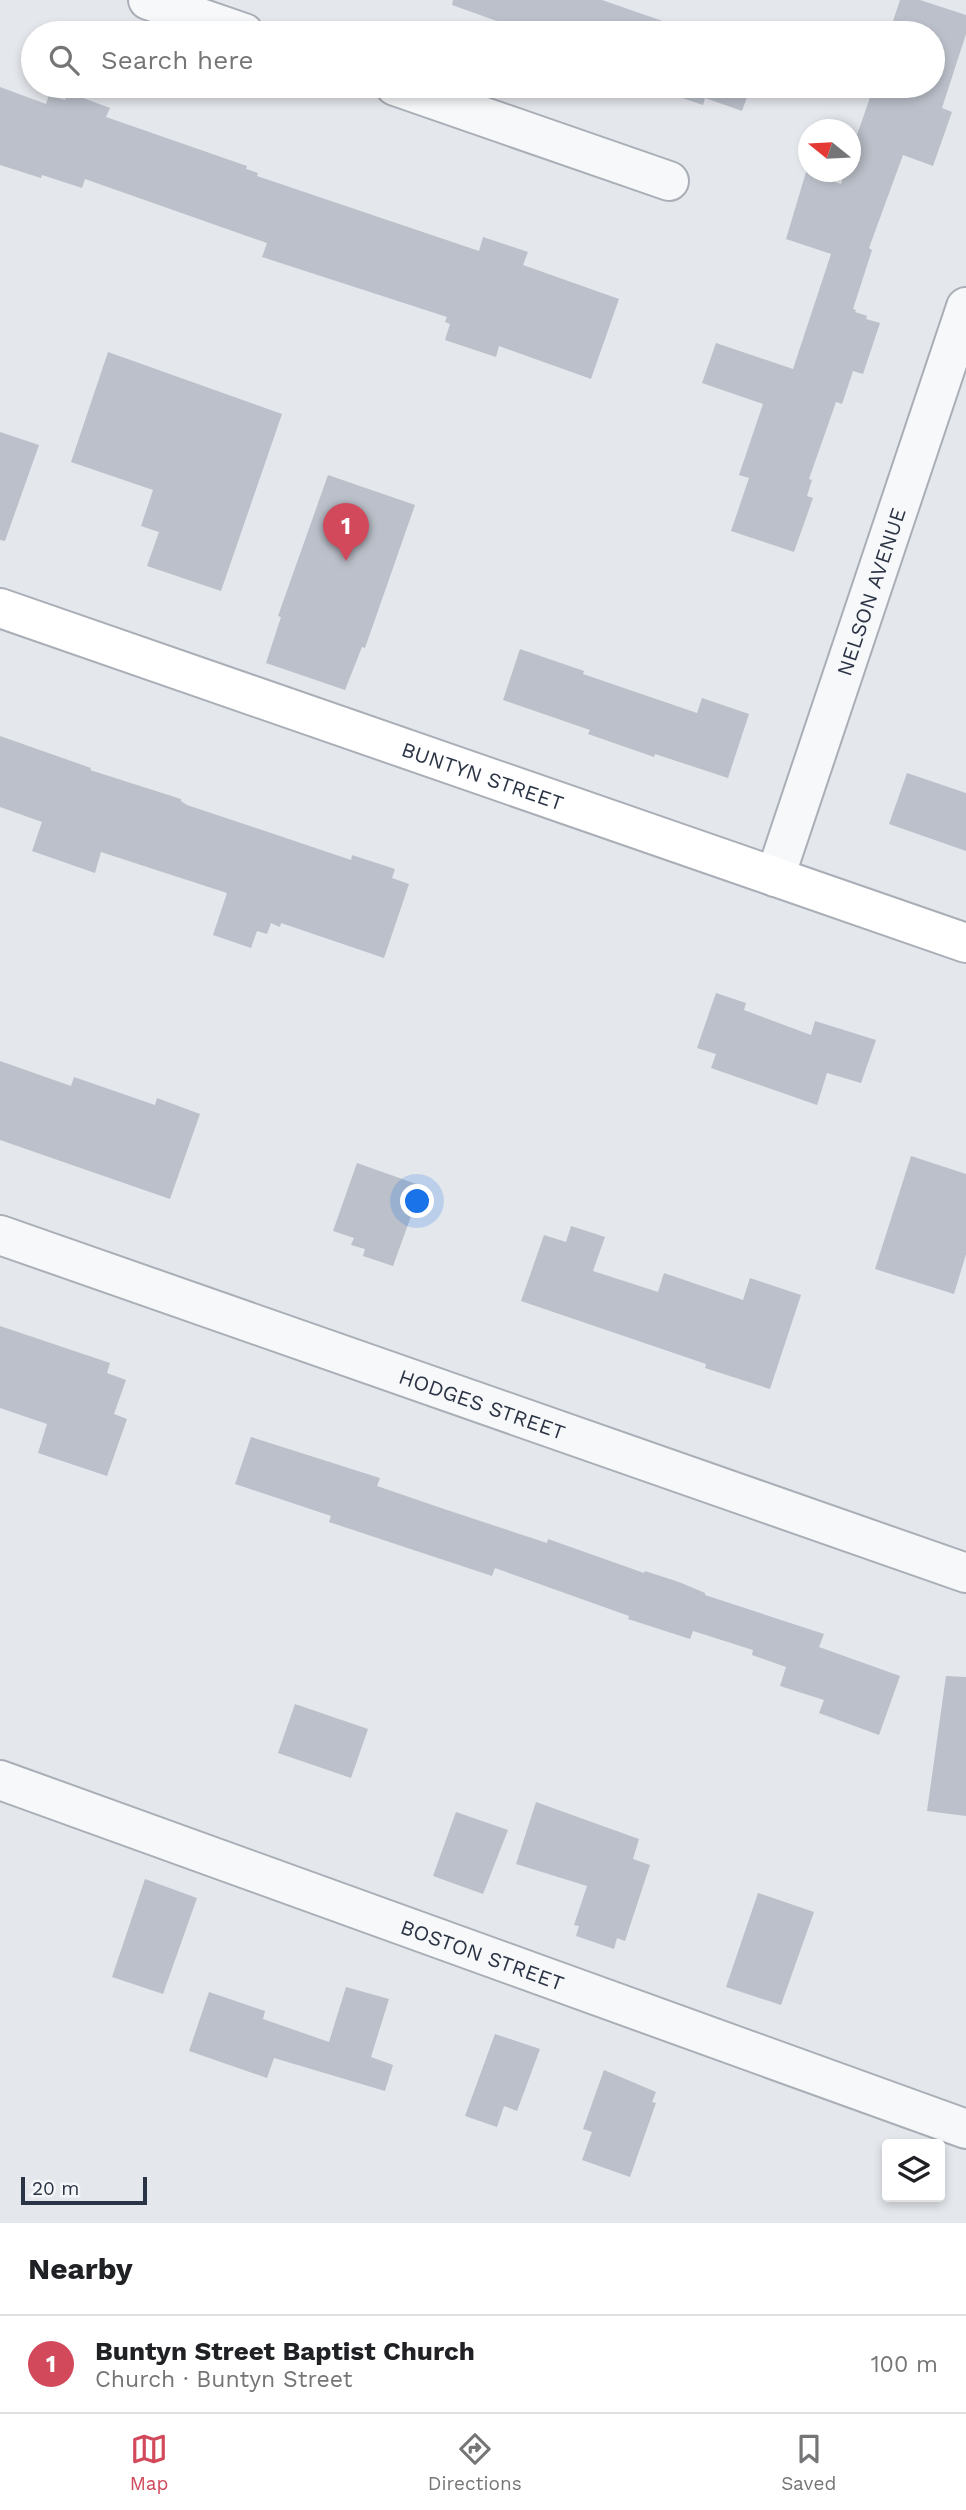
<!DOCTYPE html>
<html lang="en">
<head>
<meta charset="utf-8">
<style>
	body { margin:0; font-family:"Work Sans",sans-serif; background:#f6f6f6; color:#202124 }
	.controls { position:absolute; right:21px; bottom:21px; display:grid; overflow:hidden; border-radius:7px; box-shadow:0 4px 10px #0003 }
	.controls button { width:63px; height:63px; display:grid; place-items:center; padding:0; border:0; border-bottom:2px solid #e0e0e0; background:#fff; color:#202124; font:35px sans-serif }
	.compass { position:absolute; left:798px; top:119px; width:63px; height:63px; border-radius:50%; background:#fff; box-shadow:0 4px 10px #0003; rotate:288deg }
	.scale { position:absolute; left:21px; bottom:18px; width:126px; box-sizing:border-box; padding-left:7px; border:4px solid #2b3445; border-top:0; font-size:19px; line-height:24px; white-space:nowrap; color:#2b3445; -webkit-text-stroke:5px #f4f6f9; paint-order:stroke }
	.you { position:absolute; left:418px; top:1202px; width:24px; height:24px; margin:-18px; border:5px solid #fff; border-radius:50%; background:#1a73e8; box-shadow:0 0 0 10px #1a73e833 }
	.badge { display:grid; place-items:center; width:46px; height:46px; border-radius:50%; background:#d1495b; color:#fff; font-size:23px; font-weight:700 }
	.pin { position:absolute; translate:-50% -58px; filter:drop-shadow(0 2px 4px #0008) }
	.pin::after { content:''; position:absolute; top:37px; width:24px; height:21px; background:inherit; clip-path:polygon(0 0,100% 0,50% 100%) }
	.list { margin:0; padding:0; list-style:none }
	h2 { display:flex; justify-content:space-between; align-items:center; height:91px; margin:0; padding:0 28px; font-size:30px }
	h2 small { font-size:23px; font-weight:400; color:#757577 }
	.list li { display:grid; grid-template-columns:46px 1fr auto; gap:21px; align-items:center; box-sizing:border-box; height:98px; padding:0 28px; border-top:2px solid #e0e0e0 }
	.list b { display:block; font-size:26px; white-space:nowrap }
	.list p { margin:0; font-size:23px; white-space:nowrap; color:#757577 }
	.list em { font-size:23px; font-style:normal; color:#757577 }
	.icon { flex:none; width:38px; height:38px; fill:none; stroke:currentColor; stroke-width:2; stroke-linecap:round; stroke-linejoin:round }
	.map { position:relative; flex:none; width:966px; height:2223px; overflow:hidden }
	.search { position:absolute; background:#fff; box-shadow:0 4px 10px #0003; left:21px; right:21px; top:21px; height:77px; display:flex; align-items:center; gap:18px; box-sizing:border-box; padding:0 24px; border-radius:38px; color:#757577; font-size:26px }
	.sheet { height:189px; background:#fff }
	nav { display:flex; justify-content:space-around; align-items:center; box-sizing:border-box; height:98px; border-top:2px solid #e0e0e0; background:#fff; font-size:19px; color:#757577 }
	nav a { display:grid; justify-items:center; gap:4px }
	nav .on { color:#d1495b }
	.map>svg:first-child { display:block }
	.building { fill:#bbc0ca }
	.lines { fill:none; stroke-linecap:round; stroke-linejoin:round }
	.street-casing { stroke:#a9aeb7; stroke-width:42 }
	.secondary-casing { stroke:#a9aeb7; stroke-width:42 }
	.street { stroke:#f7f8fa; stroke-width:38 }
	.secondary { stroke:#fff; stroke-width:38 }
	.labels { text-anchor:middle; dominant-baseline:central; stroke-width:5; stroke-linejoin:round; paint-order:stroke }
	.street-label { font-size:21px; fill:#2b3445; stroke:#f4f6f9 }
</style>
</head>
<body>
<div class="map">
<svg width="966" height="2223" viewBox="0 0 966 2223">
	<rect width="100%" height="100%" fill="#e4e7ec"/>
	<g class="building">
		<polygon points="453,0 602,0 697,33 530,33 452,5"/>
		<polygon points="900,0 920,0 966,15 966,34 942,108 952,112 933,166 903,155 869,248 872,250 853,309 856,310 855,312 867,316 866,319 880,323 863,374 853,371 842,404 836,402 809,479 812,480 807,496 813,498 794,552 731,531 749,478 739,475 763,404 702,383 716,343 793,369 831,254 786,239 806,172 841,184 845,172 850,172 850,155 874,86 933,86 933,33 889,33"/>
		<polygon points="647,86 751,86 742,111 705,98 703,105"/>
		<polygon points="0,87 46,104 49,95 65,100 67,92 110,108 106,117 247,166 246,169 258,173 257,176 479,251 483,237 528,252 523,265 619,299 591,379 499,346 496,357 445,340 450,324 445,322 447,317 262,257 267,243 85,179 82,188 42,175 41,178 0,165"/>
		<polygon points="108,352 282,414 221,591 147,566 159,532 141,526 153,490 71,462"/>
		<polygon points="0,432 39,445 5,541 0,540"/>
		<polygon points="328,475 415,505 365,648 362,647 345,690 266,663 281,617 278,616"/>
		<polygon points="520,649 584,671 583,674 697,713 702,698 749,714 728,778 655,754 654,757 588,734 590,730 503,700"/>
		<polygon points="0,736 91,768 90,770 181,799 181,801 187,805 271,833 351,860 352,855 395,869 392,878 409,884 384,958 281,923 280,927 271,923 267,934 257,931 251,948 213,935 227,893 101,852 95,873 32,851 42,822 0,807"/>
		<polygon points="907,773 966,793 966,851 889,824"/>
		<polygon points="716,993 746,1003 744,1010 811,1035 815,1021 876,1040 861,1083 827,1073 817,1105 711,1068 716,1054 697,1048"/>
		<polygon points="0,1061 71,1086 74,1077 155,1105 157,1098 200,1114 170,1199 0,1140"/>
		<polygon points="911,1156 966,1174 966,1254 954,1294 875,1269"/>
		<polygon points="357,1163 422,1186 393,1266 363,1256 365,1249 351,1245 354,1238 333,1231"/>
		<polygon points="571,1226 605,1237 593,1271 658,1292 664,1273 743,1300 750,1278 801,1295 770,1389 705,1368 706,1364 521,1301 544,1235 566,1242"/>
		<polygon points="0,1326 110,1363 107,1373 126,1380 114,1414 127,1419 107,1476 38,1453 47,1424 0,1408"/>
		<polygon points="251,1437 380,1478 377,1486 444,1509 547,1543 548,1539 644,1573 645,1571 679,1582 705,1593 705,1595 824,1634 819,1647 900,1676 879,1735 819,1713 824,1700 780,1686 786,1667 752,1655 753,1650 693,1631 690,1639 628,1619 629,1616 495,1568 492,1576 329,1522 331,1516 235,1484"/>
		<polygon points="946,1676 966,1677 966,1816 927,1811"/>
		<polygon points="295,1704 368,1729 351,1778 278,1753"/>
		<polygon points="536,1802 639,1839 633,1859 650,1865 625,1941 617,1938 614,1949 576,1936 579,1926 574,1925 587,1886 516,1864"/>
		<polygon points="456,1812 508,1830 483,1894 433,1876"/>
		<polygon points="145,1879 197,1898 163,1994 112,1977"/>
		<polygon points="758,1893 814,1912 781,2005 726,1987"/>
		<polygon points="346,1987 389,1999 371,2057 393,2065 385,2091 274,2058 267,2078 189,2051 209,1992 265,2011 263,2019 329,2042"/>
		<polygon points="495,2034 540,2049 517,2111 504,2106 497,2127 465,2116"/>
		<polygon points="604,2070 656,2092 652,2102 656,2103 630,2177 582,2160 592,2132 583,2129"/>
	</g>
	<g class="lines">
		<defs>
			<g id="street">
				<polyline points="148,0 244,33"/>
				<polyline points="395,86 669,181"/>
				<path id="s1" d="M 775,877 L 966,307"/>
				<path id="s2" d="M 0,1235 L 966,1573"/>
				<path id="s3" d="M 0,1780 L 966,2129"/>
			</g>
			<g id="secondary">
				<path id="s4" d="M 0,608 L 966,943"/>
			</g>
		</defs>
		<use href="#street" class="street-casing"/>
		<use href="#secondary" class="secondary-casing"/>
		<use href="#street" class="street"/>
		<use href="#secondary" class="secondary"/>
	</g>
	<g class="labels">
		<g class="street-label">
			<text stroke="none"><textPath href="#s1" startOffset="301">NELSON AVENUE</textPath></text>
			<text stroke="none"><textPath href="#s4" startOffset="511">BUNTYN STREET</textPath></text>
			<text stroke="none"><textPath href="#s2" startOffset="511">HODGES STREET</textPath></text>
			<text stroke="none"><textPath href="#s3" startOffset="513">BOSTON STREET</textPath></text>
		</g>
	</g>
</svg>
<div class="controls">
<button><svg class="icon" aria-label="layers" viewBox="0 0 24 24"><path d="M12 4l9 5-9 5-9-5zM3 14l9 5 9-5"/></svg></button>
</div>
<svg class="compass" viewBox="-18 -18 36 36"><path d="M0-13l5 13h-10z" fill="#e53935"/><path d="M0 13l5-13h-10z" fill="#757577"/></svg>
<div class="scale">20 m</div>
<div class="you"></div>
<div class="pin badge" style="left:346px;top:561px">1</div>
<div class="search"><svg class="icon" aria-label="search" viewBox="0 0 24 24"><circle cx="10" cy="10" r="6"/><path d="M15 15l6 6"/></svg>Search here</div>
</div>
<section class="sheet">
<h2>Nearby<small></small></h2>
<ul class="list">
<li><span class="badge">1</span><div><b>Buntyn Street Baptist Church</b><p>Church · Buntyn Street</p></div><em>100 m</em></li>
</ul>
</section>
<nav>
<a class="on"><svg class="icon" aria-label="map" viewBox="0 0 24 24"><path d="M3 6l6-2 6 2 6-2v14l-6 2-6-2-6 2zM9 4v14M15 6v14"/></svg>Map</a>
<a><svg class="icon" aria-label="directions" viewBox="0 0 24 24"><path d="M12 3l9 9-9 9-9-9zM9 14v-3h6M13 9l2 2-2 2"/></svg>Directions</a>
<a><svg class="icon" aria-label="saved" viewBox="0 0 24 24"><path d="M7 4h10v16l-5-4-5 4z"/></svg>Saved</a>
</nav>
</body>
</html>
